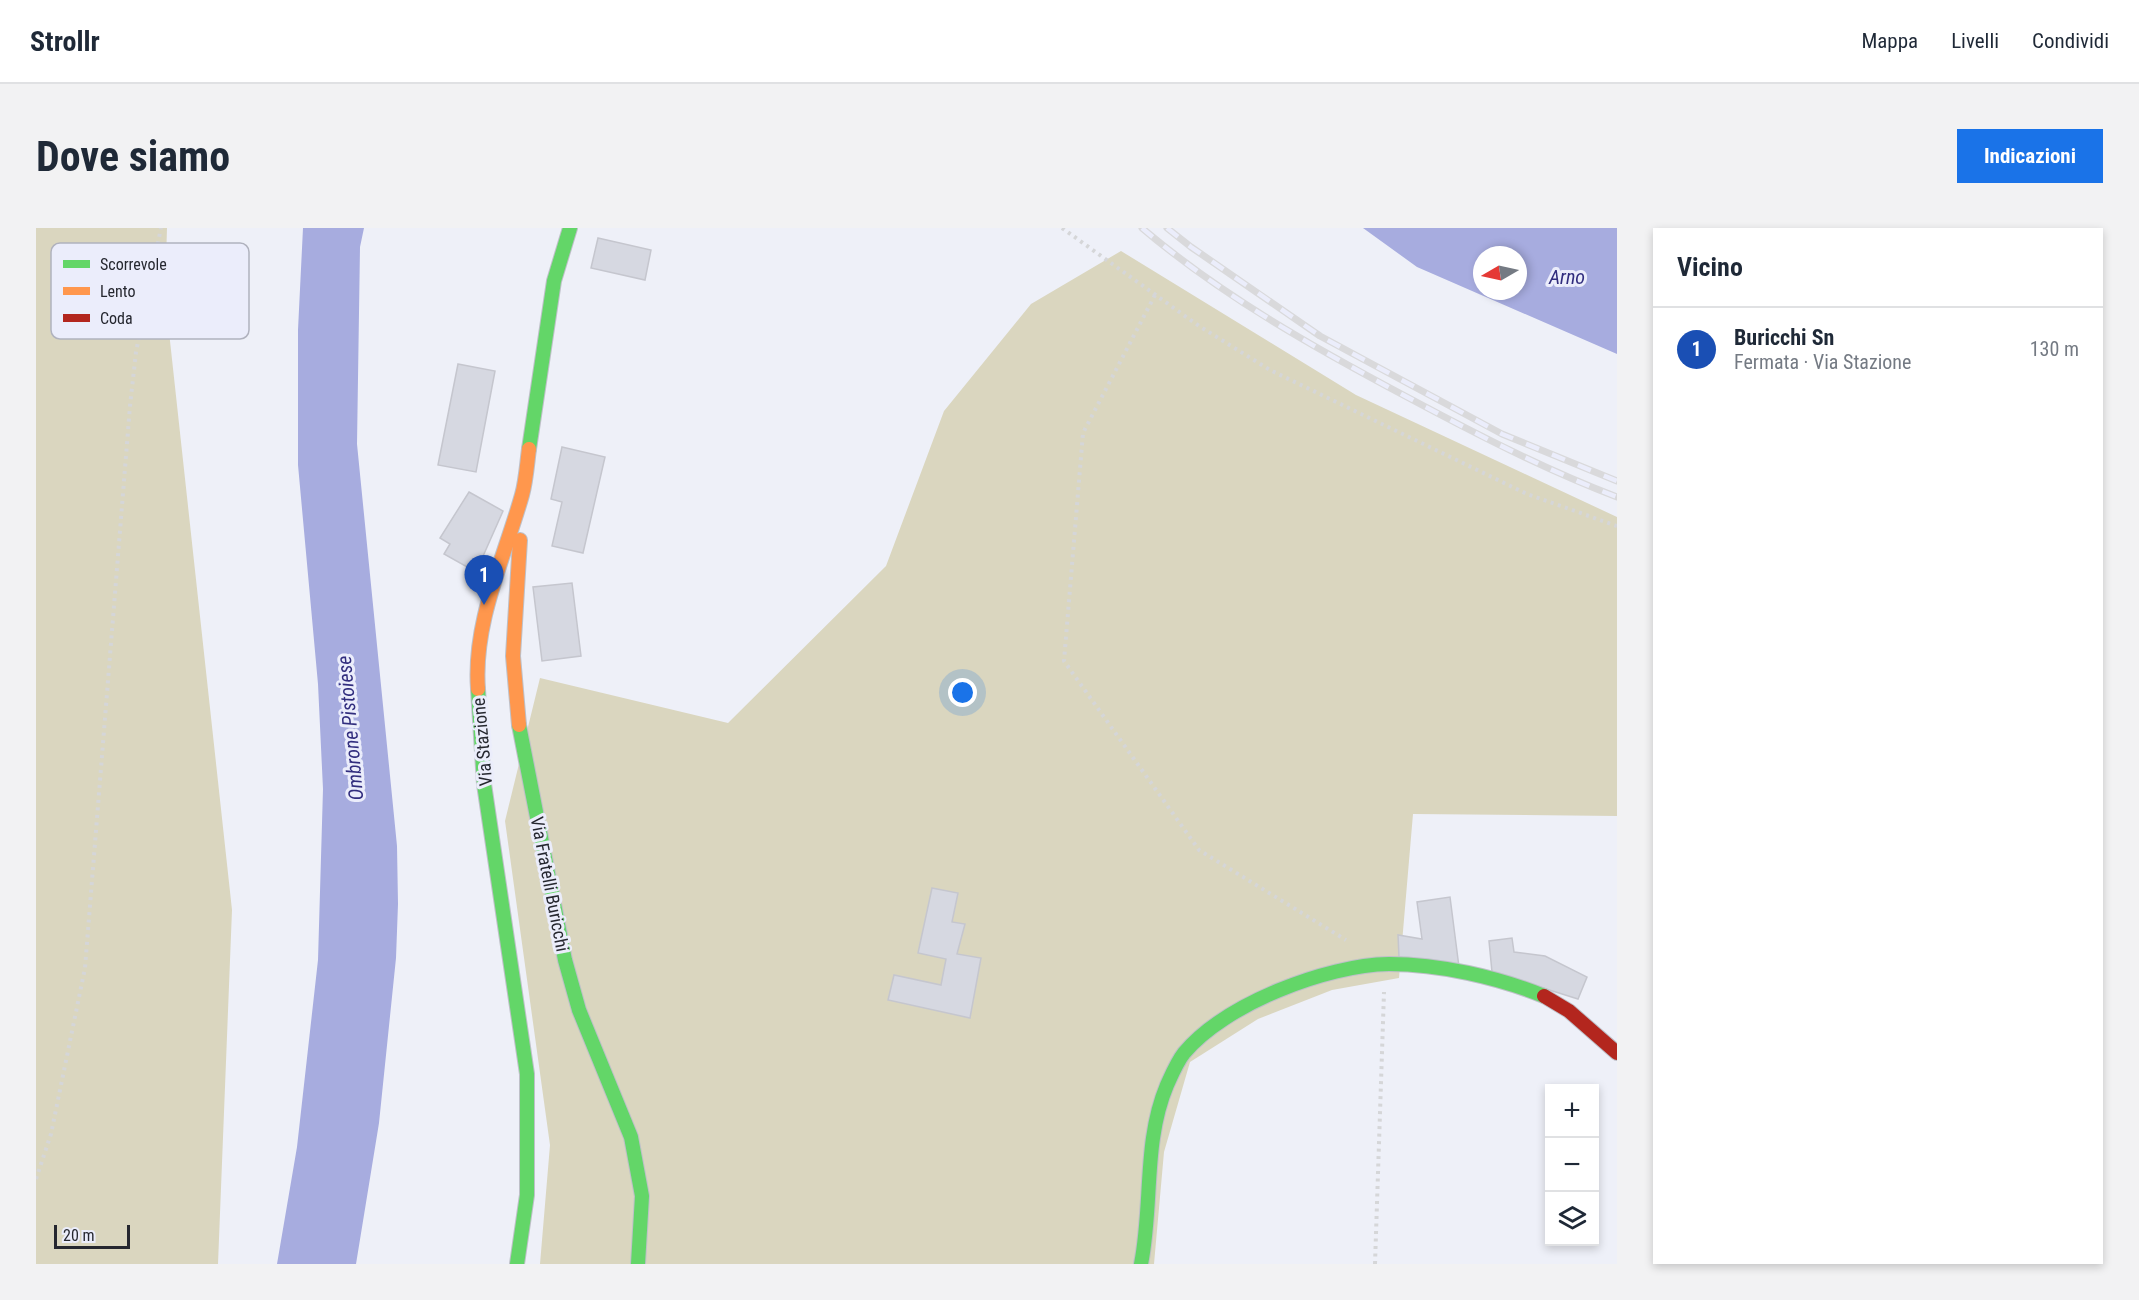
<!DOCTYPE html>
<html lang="it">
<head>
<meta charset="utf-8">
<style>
	body { margin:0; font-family:"Roboto Condensed",sans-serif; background:#f2f2f3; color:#1f2937 }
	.controls { position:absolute; right:18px; bottom:18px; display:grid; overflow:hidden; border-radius:0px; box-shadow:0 3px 9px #0003 }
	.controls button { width:54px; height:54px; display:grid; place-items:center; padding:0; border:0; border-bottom:2px solid #e0e1e3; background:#fff; color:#1f2937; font:30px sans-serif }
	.compass { position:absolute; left:1437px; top:18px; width:54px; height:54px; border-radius:50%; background:#fff; box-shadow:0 3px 9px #0003; rotate:261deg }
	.scale { position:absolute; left:18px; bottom:15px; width:76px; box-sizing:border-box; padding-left:6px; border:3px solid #25272f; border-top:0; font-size:16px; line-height:21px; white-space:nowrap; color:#25272f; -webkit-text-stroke:4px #ebedfb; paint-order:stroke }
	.you { position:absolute; left:927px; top:465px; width:21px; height:21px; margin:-15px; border:4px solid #fff; border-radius:50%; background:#1a73e8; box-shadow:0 0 0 9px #1a73e833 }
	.badge { display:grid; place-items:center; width:39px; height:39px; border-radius:50%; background:#1a73e8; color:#fff; font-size:20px; font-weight:700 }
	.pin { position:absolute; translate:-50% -50px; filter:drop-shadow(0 2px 3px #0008) }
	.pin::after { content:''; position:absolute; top:32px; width:21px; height:18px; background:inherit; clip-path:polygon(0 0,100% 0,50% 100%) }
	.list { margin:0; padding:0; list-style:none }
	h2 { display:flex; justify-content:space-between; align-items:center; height:78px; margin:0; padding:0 24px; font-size:26px }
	h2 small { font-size:20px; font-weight:400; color:#747a83 }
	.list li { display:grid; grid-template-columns:39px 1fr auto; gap:18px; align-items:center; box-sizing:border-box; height:84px; padding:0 24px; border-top:2px solid #e0e1e3 }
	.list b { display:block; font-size:22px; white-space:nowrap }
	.list p { margin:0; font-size:20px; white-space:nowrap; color:#747a83 }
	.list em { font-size:20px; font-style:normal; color:#747a83 }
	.icon { flex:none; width:33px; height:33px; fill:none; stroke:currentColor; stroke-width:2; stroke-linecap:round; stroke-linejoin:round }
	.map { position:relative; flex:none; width:1581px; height:1036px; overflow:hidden; border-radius:0px }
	header { display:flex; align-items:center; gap:36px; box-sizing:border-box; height:84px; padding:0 30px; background:#fff; border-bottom:2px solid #e0e1e3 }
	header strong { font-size:28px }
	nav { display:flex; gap:33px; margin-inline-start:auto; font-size:21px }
	.intro { display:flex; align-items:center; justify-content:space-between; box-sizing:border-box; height:144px; padding:0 36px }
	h1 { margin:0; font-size:42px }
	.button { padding:15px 27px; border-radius:0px; background:#1a73e8; color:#fff; font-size:21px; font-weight:700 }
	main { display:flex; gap:36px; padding:0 36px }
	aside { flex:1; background:#fff; border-radius:0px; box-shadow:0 3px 9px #0003 }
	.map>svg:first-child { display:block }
	.green { fill:#dad6bf }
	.water { fill:#a7acdf; fill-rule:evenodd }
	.building { fill:#d6d8e1; stroke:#c5c6ce; stroke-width:1.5 }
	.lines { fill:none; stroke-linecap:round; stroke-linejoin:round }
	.fast-casing { stroke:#bec0c8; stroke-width:16 }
	.slow-casing { stroke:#bec0c8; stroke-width:16 }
	.jam-casing { stroke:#bec0c8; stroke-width:16 }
	.path { stroke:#d5d6d8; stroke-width:4; stroke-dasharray:3 4.5; stroke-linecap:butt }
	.fast { stroke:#63d668; stroke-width:14 }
	.slow { stroke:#ff974d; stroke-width:14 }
	.jam { stroke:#b3261e; stroke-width:14 }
	.rail-casing { stroke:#d9d9db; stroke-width:7 }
	.rail { stroke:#ebedfb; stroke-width:4.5; stroke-dasharray:14; stroke-linecap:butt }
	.labels { text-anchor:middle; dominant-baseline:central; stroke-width:6; stroke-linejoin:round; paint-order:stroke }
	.street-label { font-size:18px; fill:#25272f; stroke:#ebedfb }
	.water-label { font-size:20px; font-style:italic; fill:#312d7e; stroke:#ebedfb }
	.key { fill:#ebedfb; stroke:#b0b2be; stroke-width:1.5 }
	.key-label { font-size:16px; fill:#25272f }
</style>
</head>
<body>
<header>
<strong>Strollr</strong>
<nav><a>Mappa</a><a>Livelli</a><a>Condividi</a></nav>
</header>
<div class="intro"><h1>Dove siamo</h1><a class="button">Indicazioni</a></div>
<main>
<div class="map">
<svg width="1581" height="1036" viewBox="0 0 1581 1036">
	<rect width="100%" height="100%" fill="#eef0f8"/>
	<g class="green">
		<polygon points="0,0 131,0 129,67 196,682 182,1036 0,1036"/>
		<polygon points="1085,23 1320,167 1581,289 1581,588 1377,586 1363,750 1296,762 1222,791 1154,834 1128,924 1118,1036 504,1036 514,917 469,593 504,450 692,495 850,338 908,183 995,76"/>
	</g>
	<g class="water">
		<polygon points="267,0 328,0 324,19 321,216 361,618 362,676 360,730 343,895 320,1036 241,1036 261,919 282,732 287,561 282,456 262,237 262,102"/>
		<path d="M 1327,0 L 1581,0 L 1581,126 L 1381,39 ZM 1446,27 L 1482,27 L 1482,63 L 1446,63 Z"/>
	</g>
	<g class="building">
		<polygon points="562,10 615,22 609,52 555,40"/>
		<polygon points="422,136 459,143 440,244 402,237"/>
		<polygon points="526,219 569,229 547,325 516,318 526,274 515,271"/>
		<polygon points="433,264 467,283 440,344 408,326 414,316 404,310"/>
		<polygon points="536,355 545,428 506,433 497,359"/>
		<polygon points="896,660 922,665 916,694 929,696 921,726 945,730 934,790 852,772 858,747 905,757 910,731 882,725"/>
		<polygon points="1414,669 1423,739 1363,729 1362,707 1386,711 1381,674"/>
		<polygon points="1476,710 1478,724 1509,728 1551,749 1542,771 1456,744 1453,713"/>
	</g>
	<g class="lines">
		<defs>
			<g id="fast">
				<polyline points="493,221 518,53 534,0"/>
				<polyline points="442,461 448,556 491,846 491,967 481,1036"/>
				<polyline points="483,497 529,732 543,782 595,909 606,968 602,1036"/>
				<path d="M 1105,1036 C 1117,976 1107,914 1131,857 C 1136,846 1141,834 1148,825 C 1189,776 1290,737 1353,736 C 1403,736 1461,749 1508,768"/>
			</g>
			<g id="slow">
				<path d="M 442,461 C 437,394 468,331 486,267 C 490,253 491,236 493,221"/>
				<polyline points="483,497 477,428 484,312"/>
			</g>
			<polyline id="jam" points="1508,768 1533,783 1581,825"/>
		</defs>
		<use href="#fast" class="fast-casing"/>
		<use href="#slow" class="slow-casing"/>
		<use href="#jam" class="jam-casing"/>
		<g class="path">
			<polyline points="1026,0 1163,98 1234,142 1491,266 1581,298"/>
			<polyline points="1119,67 1047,205 1028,433 1163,622 1310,712"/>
			<polyline points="0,951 15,906 49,740 94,178 100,124 125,0"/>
			<polyline points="1339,1036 1348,764"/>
		</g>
		<use href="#fast" class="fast"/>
		<use href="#slow" class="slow"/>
		<use href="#jam" class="jam"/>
		<defs>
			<g id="rail">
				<path d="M 1106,0 C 1186,68 1279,120 1371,169 C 1440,206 1508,241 1581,269"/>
				<polyline points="1131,0 1155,19 1284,108 1466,206 1581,253"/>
			</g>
		</defs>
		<use href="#rail" class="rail-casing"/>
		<use href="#rail" class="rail"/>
	</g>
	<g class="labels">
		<g class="street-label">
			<text transform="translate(446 514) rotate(-95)">Via Stazione</text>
			<text transform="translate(514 656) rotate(79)">Via Fratelli Buricchi</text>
		</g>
		<g class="water-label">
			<text x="1531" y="49">Arno</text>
			<text transform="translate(314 500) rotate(-95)">Ombrone Pistoiese</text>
		</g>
	</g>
	<rect x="15" y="15" width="198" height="96" rx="9" class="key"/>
	<rect x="27" y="32" width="27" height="8" fill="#63d668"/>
	<rect x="27" y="59" width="27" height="8" fill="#ff974d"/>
	<rect x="27" y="86" width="27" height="8" fill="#b3261e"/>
	<g class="key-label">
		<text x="64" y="42">Scorrevole</text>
		<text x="64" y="69">Lento</text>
		<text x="64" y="96">Coda</text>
	</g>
</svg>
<div class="controls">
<button>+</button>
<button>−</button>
<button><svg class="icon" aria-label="layers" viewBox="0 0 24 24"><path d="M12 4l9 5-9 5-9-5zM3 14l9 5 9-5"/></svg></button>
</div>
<svg class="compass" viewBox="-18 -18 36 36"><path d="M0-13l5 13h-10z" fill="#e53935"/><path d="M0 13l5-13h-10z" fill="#747a83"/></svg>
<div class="scale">20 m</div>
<div class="you"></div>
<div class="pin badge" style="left:448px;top:377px;background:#1a4fb4">1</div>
</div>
<aside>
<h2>Vicino<small></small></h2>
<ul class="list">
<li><span class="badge" style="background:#1a4fb4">1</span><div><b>Buricchi Sn</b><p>Fermata · Via Stazione</p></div><em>130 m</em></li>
</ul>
</aside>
</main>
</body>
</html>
